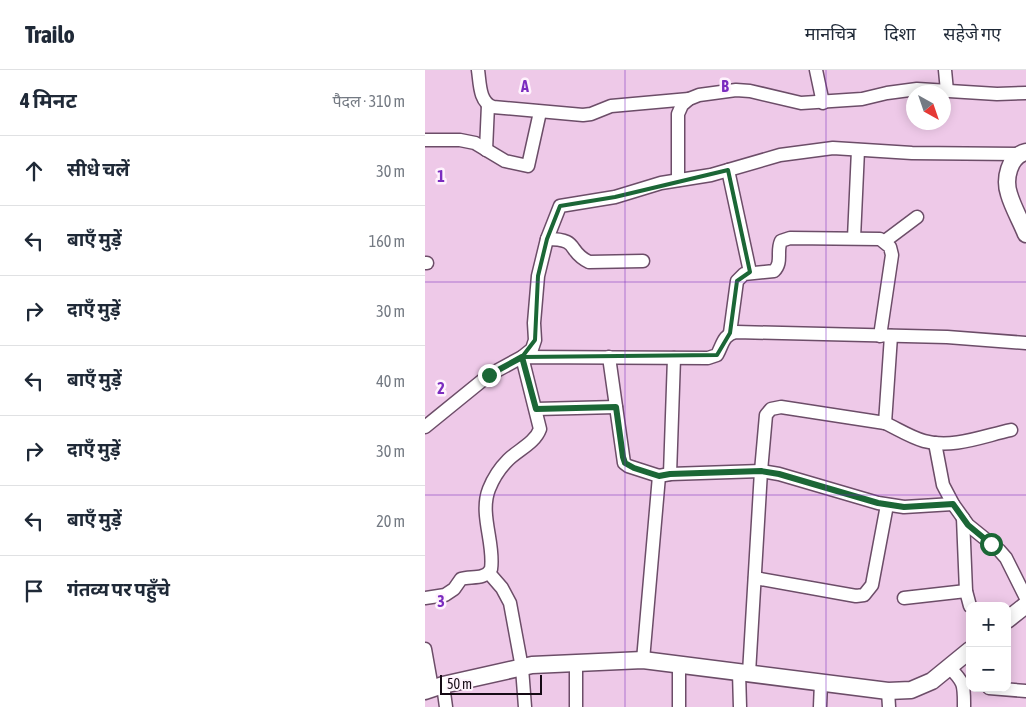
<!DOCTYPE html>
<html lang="hi">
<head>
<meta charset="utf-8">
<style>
	body { margin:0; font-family:"Asap Condensed","Noto Sans Devanagari",sans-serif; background:#f6f6f7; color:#1f2937 }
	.controls { position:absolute; right:15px; bottom:15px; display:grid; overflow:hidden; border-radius:10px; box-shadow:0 2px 12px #0003 }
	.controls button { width:45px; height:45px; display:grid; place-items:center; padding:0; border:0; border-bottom:1px solid #e0e1e3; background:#fff; color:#1f2937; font:25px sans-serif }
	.compass { position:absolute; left:481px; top:15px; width:45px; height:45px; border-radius:50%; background:#fff; box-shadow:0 2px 12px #0003; rotate:140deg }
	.scale { position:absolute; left:15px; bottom:12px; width:102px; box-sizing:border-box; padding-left:5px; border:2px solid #160a15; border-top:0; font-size:14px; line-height:18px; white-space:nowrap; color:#160a15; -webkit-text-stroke:4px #fff3fd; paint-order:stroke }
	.stop { position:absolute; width:15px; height:15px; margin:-11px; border:4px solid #1b6736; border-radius:50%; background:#fff }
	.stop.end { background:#1b6736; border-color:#fff; box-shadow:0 1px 5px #0008 }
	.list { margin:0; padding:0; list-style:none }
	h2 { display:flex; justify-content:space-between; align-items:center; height:65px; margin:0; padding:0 20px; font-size:21px }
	h2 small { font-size:16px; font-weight:400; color:#747a83 }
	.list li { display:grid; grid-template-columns:32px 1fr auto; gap:15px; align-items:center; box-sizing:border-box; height:70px; padding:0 20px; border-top:1px solid #e0e1e3 }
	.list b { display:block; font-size:19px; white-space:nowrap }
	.list em { font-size:16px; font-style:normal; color:#747a83 }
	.icon { flex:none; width:28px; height:28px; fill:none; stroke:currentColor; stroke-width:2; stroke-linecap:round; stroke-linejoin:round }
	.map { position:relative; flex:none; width:601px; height:637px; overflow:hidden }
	header { display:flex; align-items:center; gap:30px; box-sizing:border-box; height:70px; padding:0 25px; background:#fff; border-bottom:1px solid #e0e1e3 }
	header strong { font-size:24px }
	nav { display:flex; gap:28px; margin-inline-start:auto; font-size:18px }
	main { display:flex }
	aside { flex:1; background:#fff }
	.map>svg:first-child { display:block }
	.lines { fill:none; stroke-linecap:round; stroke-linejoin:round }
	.minor-casing { stroke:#6c4d68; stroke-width:15 }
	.tertiary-casing { stroke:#6c4d68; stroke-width:19 }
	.minor { stroke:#fff; stroke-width:12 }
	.tertiary { stroke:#fff; stroke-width:16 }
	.route { stroke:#1b6736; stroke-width:6 }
	.marked { fill:none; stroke:#1b6736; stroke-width:4; stroke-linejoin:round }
	.grid { fill:none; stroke:#7b2cbf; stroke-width:1; stroke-opacity:0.55 }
	.grid-label { font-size:16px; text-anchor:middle; font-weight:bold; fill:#7b2cbf; stroke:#fff3fd; stroke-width:5; stroke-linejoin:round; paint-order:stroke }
</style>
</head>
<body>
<header>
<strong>Trailo</strong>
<nav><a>मानचित्र</a><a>दिशा</a><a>सहेजे गए</a></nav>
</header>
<main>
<aside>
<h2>4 मिनट<small>पैदल · 310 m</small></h2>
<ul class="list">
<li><svg class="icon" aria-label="ahead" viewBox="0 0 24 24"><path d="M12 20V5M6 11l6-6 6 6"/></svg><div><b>सीधे चलें</b></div><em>30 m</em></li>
<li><svg class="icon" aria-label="left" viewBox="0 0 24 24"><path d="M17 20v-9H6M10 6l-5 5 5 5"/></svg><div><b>बाएँ मुड़ें</b></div><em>160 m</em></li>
<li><svg class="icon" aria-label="right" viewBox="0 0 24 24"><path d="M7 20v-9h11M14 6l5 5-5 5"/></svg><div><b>दाएँ मुड़ें</b></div><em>30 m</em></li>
<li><svg class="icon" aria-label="left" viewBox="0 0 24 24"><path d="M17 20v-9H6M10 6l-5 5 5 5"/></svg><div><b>बाएँ मुड़ें</b></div><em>40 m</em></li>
<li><svg class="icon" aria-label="right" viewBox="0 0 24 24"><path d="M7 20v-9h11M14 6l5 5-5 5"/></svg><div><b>दाएँ मुड़ें</b></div><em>30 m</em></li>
<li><svg class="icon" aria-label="left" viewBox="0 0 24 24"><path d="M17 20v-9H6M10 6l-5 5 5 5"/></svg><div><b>बाएँ मुड़ें</b></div><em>20 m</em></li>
<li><svg class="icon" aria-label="arrive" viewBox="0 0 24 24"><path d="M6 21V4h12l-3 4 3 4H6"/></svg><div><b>गंतव्य पर पहुँचे</b></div></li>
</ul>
</aside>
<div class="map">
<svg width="601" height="637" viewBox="0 0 601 637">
	<rect width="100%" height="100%" fill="#eec9e8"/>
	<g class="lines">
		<defs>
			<g id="minor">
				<path d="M 53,0 C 55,13 54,32 68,37 L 158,45 L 166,44 L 186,36 L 264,29"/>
				<polyline points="391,0 398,33"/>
				<polyline points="520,0 522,21"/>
				<polyline points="0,70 35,70 50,73 80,91 103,96 115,42"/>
				<polyline points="61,80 63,35"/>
				<polyline points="303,100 325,202"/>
				<polyline points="253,110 253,44 257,35 264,29 274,25 311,20 325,21 376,33 437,29 462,23 492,19 572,24 601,23"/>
				<polyline points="429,168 433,80"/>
				<path d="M 122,169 C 156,169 141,181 164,192 L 218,191"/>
				<polyline points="460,171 492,147"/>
				<polyline points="0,193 2,193"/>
				<path d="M 305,263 L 312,211 L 319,204 L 349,201 C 358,192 351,182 356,171 L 365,168 L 455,169 L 465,177 L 467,185 L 455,266"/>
				<polyline points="184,287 199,393 203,396 234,406"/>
				<polyline points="111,339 191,337"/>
				<path d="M 460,353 C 473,359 485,367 499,371 C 528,379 558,366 586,360"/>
				<polyline points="0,357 64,305 97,287 107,279 110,270 109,253 113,206 122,169 135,136 190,127 236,113 286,105 355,85 408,78 487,83 594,84"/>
				<polyline points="510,373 518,415 528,434 543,455 574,480 581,488 601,528"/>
				<polyline points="245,404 249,288"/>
				<polyline points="538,448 541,521 545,536"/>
				<polyline points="64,503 77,518 85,533 97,598 100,637"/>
				<polyline points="330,508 431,526 439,525 447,515 462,435"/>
				<path d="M 0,528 L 20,525 L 29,519 L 36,509 C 46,506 60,510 66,499 C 70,474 54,444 64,419 C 68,409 75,398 83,390 C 93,380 110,373 115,359 L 97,287 L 283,288 L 292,285 C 298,274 298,265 311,262 L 522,267 L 601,273"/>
				<polyline points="479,528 541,521"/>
				<polyline points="0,579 7,618"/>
				<polyline points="218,590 234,406 245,404 336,401 354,404 453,433 479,437 528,434"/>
				<polyline points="151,593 151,637"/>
				<path d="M 524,597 C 540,613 539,615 539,637"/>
				<polyline points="314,602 315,637"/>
				<polyline points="324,603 336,401 341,345 346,339 356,337 460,353 466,266"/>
				<polyline points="18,615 21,637"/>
				<polyline points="564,618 601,621"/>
				<polyline points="463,621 464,637"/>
				<polyline points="254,637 254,594"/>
				<polyline points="395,637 396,612"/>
			</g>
			<g id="tertiary">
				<path d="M 601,82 C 584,86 579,109 584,124 C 588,138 596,151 601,164"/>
				<polyline points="582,550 601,535"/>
				<polyline points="0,621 18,615 107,595 218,590 463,621 486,620 507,611 545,580"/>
			</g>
		</defs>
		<use href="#minor" class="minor-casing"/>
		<use href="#tertiary" class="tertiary-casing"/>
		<use href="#minor" class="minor"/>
		<use href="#tertiary" class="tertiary"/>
	</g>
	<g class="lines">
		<polyline class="route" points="64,305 97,287 111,339 191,337 198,387 200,393 209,398 234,406 245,404 336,401 354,404 453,433 479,437 528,434 543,455 566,474"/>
	</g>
	<path class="marked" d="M 303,100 L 325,202 L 312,211 L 305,263 L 292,285 L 97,287 L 110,270 L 113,206 L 122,169 L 135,136 L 190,127 Z"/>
	<path class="grid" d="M 200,0 L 200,637M 401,0 L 401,637M 0,212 L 601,212M 0,425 L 601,425"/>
	<g class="grid-label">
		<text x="100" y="22">A</text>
		<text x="300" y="22">B</text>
		<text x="16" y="112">1</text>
		<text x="16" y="324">2</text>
		<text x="16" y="537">3</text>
	</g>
</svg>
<div class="controls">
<button>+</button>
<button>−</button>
</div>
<svg class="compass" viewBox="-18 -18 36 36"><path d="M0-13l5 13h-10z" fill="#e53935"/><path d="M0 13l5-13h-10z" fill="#747a83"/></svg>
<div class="scale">50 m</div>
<div class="stop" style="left:566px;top:474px"></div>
<div class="stop end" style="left:64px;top:305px"></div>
</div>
</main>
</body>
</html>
